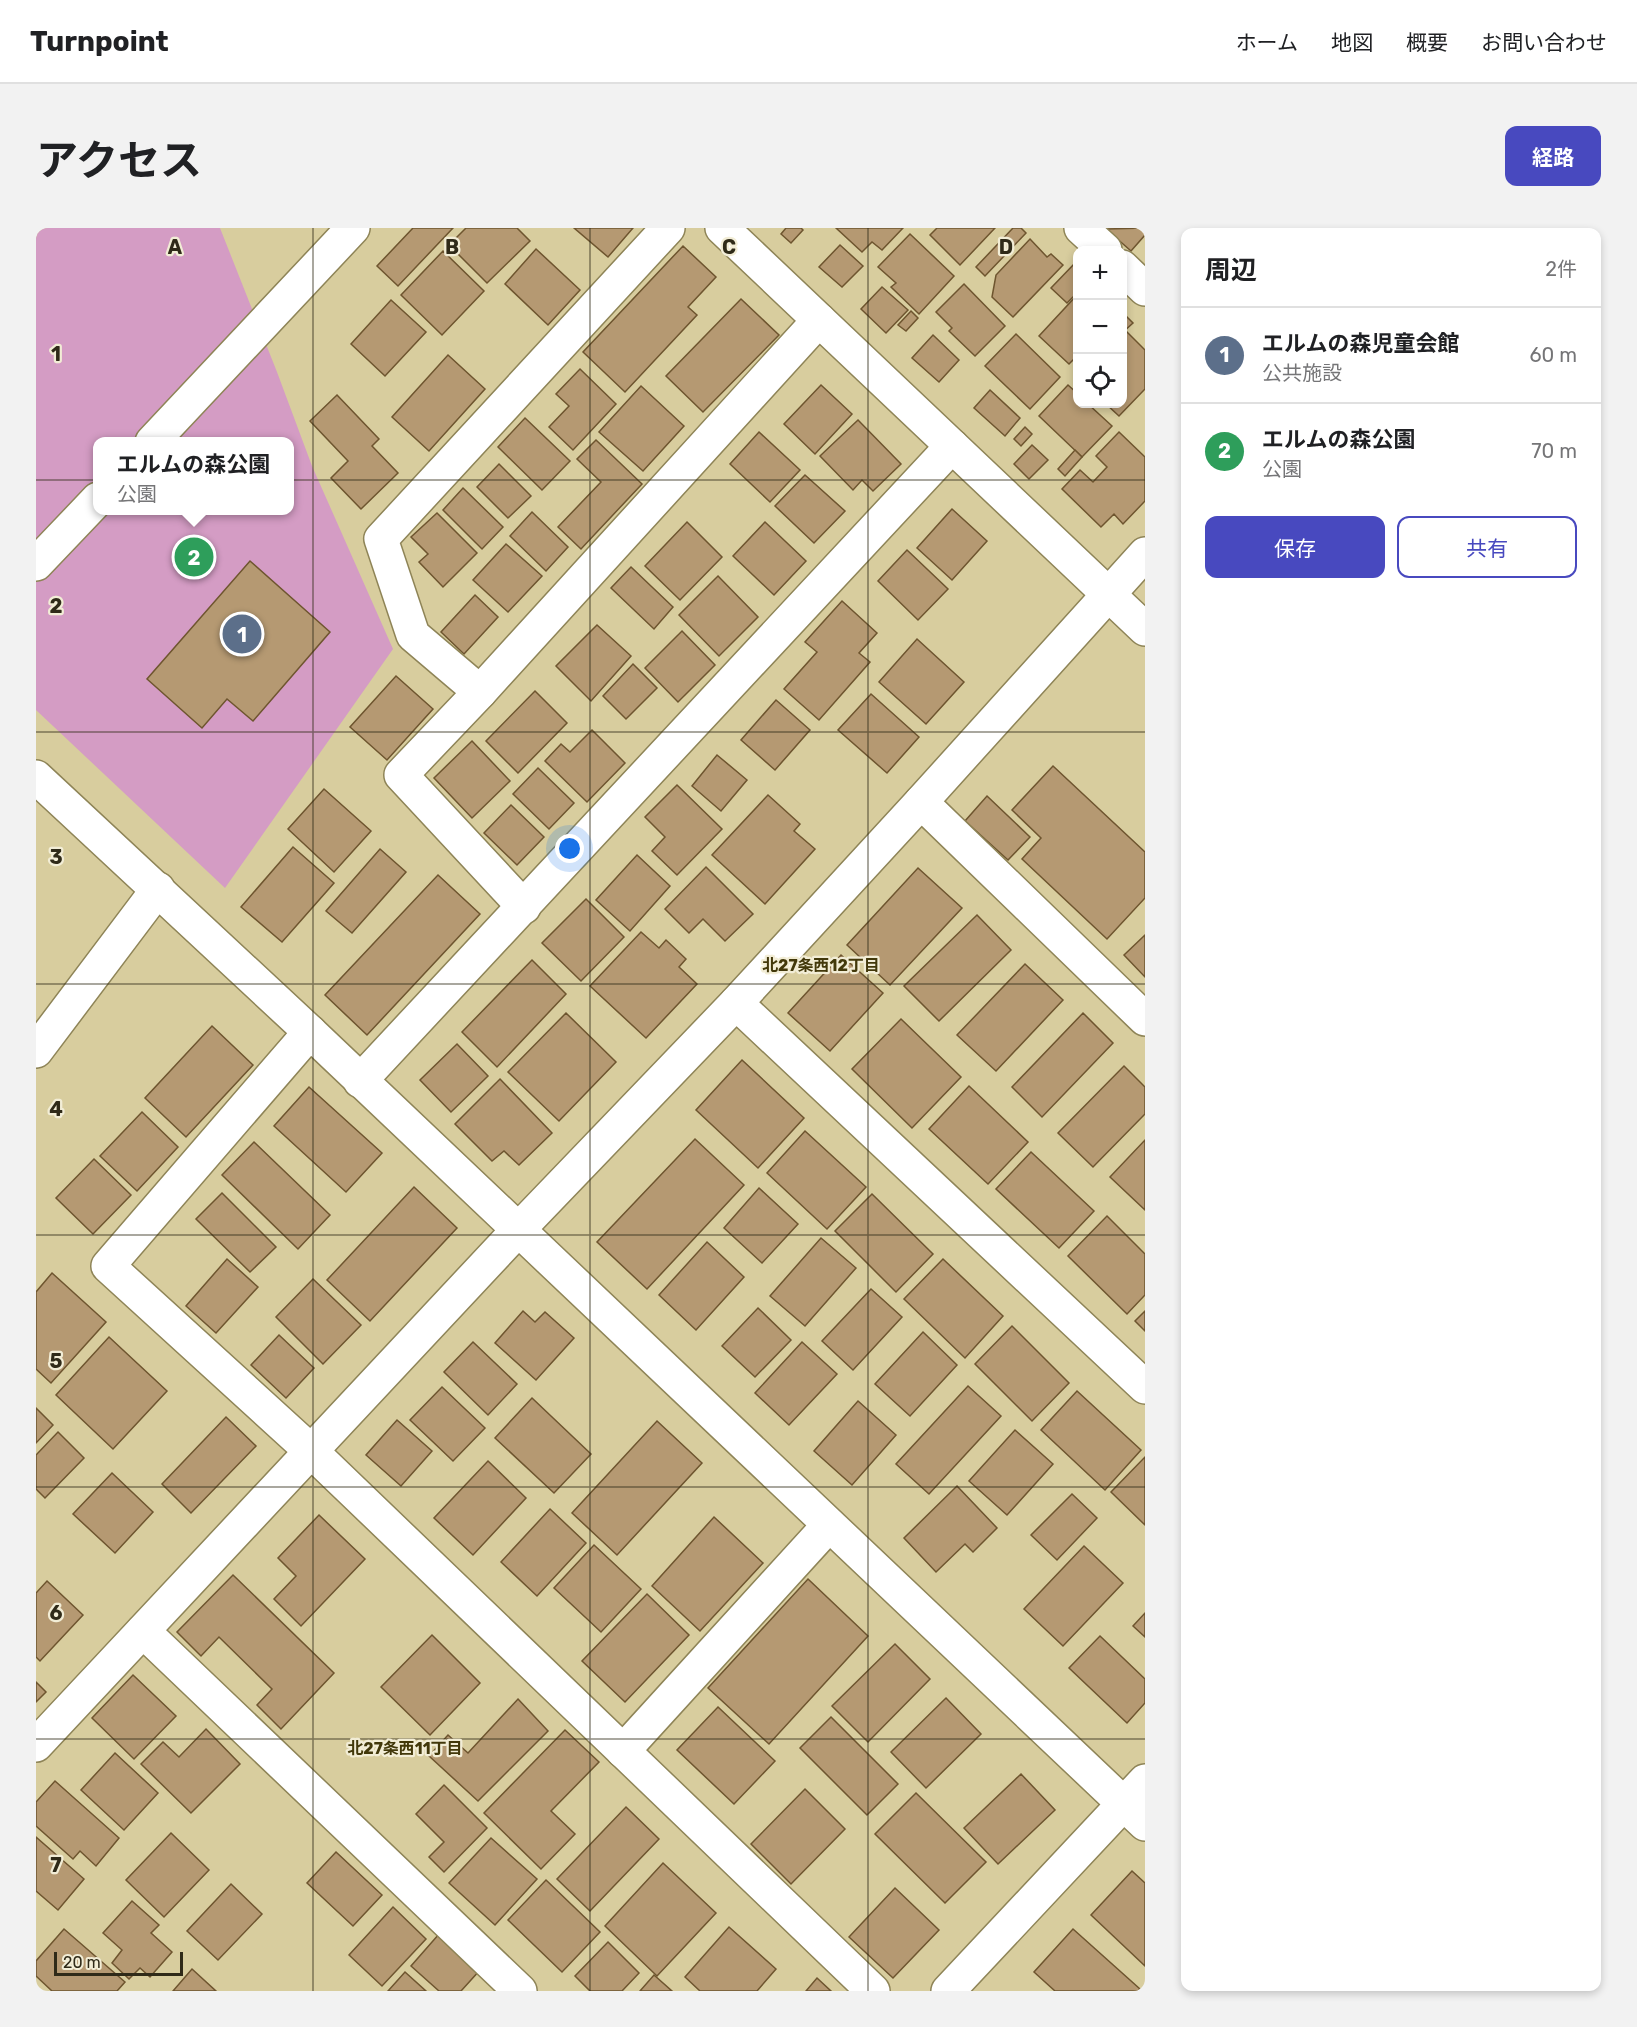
<!DOCTYPE html>
<html lang="ja">
<head>
<meta charset="utf-8">
<style>
	body { margin:0; font-family:Rubik,"Noto Sans JP",sans-serif; background:#f2f2f2; color:#202124 }
	.controls { position:absolute; right:18px; top:18px; display:grid; overflow:hidden; border-radius:12px; box-shadow:0 3px 9px #0003 }
	.controls button { width:54px; height:54px; display:grid; place-items:center; padding:0; border:0; border-bottom:2px solid #e0e0e0; background:#fff; color:#202124; font:30px sans-serif }
	.scale { position:absolute; left:18px; bottom:15px; width:129px; box-sizing:border-box; padding-left:6px; border:3px solid #2f2a18; border-top:0; font-size:16px; line-height:21px; white-space:nowrap; color:#2f2a18; -webkit-text-stroke:4px #f2edd6; paint-order:stroke }
	.you { position:absolute; left:534px; top:621px; width:21px; height:21px; margin:-15px; border:4px solid #fff; border-radius:50%; background:#1a73e8; box-shadow:0 0 0 9px #1a73e833 }
	.badge { display:grid; place-items:center; width:39px; height:39px; border-radius:50%; background:#4849bf; color:#fff; font-size:20px; font-weight:700 }
	.pin { position:absolute; translate:-50% -50%; border:3px solid #fff; box-shadow:0 2px 6px #0006 }
	.popup { position:absolute; left:57px; top:209px; width:201px; height:78px; box-sizing:border-box; display:grid; place-content:center; border-radius:12px; background:#fff; filter:drop-shadow(0 2px 4px #0005); font-size:20px; white-space:nowrap; color:#757577 }
	.popup b { font-size:22px; color:#202124 }
	.popup::after { content:''; position:absolute; left:50%; top:100%; margin-left:-12px; border:12px solid transparent; border-top-color:#fff }
	.list { margin:0; padding:0; list-style:none }
	h2 { display:flex; justify-content:space-between; align-items:center; height:78px; margin:0; padding:0 24px; font-size:26px }
	h2 small { font-size:20px; font-weight:400; color:#757577 }
	.list li { display:grid; grid-template-columns:39px 1fr auto; gap:18px; align-items:center; box-sizing:border-box; height:96px; padding:0 24px; border-top:2px solid #e0e0e0 }
	.list b { display:block; font-size:22px; white-space:nowrap }
	.list p { margin:0; font-size:20px; white-space:nowrap; color:#757577 }
	.list em { font-size:20px; font-style:normal; color:#757577 }
	.actions { display:flex; gap:12px; padding:18px 24px }
	.actions a { flex:1; padding:14px 0; border:2px solid #4849bf; border-radius:12px; text-align:center; font-size:21px; color:#4849bf }
	.actions .main { background:#4849bf; color:#fff }
	.icon { flex:none; width:33px; height:33px; fill:none; stroke:currentColor; stroke-width:2; stroke-linecap:round; stroke-linejoin:round }
	.map { position:relative; flex:none; width:1109px; height:1763px; overflow:hidden; border-radius:12px }
	header { display:flex; align-items:center; gap:36px; box-sizing:border-box; height:84px; padding:0 30px; background:#fff; border-bottom:2px solid #e0e0e0 }
	header strong { font-size:28px }
	nav { display:flex; gap:33px; margin-inline-start:auto; font-size:21px }
	.intro { display:flex; align-items:center; justify-content:space-between; box-sizing:border-box; height:144px; padding:0 36px }
	h1 { margin:0; font-size:42px }
	.button { padding:15px 27px; border-radius:12px; background:#4849bf; color:#fff; font-size:21px; font-weight:700 }
	main { display:flex; gap:36px; padding:0 36px }
	aside { flex:1; background:#fff; border-radius:12px; box-shadow:0 3px 9px #0003 }
	.map>svg:first-child { display:block }
	.green { fill:#d49cc4; fill-rule:evenodd }
	.building { fill:#b59972; stroke:#6e552f; stroke-width:1.5 }
	.lines { fill:none; stroke-linecap:round; stroke-linejoin:round }
	.minor-casing { stroke:#8e8457; stroke-width:36 }
	.minor { stroke:#fff; stroke-width:33 }
	.grid { fill:none; stroke:#2f2a18; stroke-width:1.5; stroke-opacity:0.55 }
	.labels { text-anchor:middle; dominant-baseline:central; stroke-width:4.5; stroke-linejoin:round; paint-order:stroke }
	.neighbourhood-label { font-size:16px; font-weight:bold; fill:#42380a; stroke:#f2edd6 }
	.grid-label { font-size:20px; text-anchor:middle; font-weight:bold; fill:#2f2a18; stroke:#f2edd6; stroke-width:4.5; stroke-linejoin:round; paint-order:stroke }
</style>
</head>
<body>
<header>
<strong>Turnpoint</strong>
<nav><a>ホーム</a><a>地図</a><a>概要</a><a>お問い合わせ</a></nav>
</header>
<div class="intro"><h1>アクセス</h1><a class="button">経路</a></div>
<main>
<div class="map">
<svg width="1109" height="1763" viewBox="0 0 1109 1763">
	<rect width="100%" height="100%" fill="#d8cd9e"/>
	<path class="green" d="M 0,0 L 184,0 L 241,144 L 276,238 L 357,421 L 189,660 L 0,482 ZM 62,214 L 254,214 L 254,282 L 62,282 Z"/>
	<g class="building">
		<polygon points="377,0 417,0 362,58 341,38"/>
		<polygon points="430,0 481,0 494,13 451,55 413,17"/>
		<polygon points="538,0 597,0 572,29"/>
		<polygon points="750,0 765,0 767,2 755,15 745,6"/>
		<polygon points="800,0 867,0 846,22 836,14 826,24"/>
		<polygon points="901,0 959,0 924,37 894,7"/>
		<polygon points="977,0 985,0 990,5 949,48 940,39"/>
		<polygon points="1109,0 1109,7 1095,23 1070,1"/>
		<polygon points="874,6 918,48 883,86 855,59 860,55 842,39"/>
		<polygon points="994,11 1011,29 1015,26 1027,37 977,89 956,69 960,47"/>
		<polygon points="804,17 827,38 806,59 783,39"/>
		<polygon points="647,18 680,49 652,79 661,87 589,164 547,124"/>
		<polygon points="500,21 544,62 512,97 469,56"/>
		<polygon points="407,23 448,63 406,107 365,67"/>
		<polygon points="1040,34 1042,64 1031,75 1015,60"/>
		<polygon points="928,56 969,98 939,128 913,103 916,100 900,84"/>
		<polygon points="846,59 872,82 850,105 825,81"/>
		<polygon points="1042,66 1042,127 1033,136 1003,108"/>
		<polygon points="705,71 743,107 667,184 630,148"/>
		<polygon points="355,72 390,104 349,148 315,116"/>
		<polygon points="875,83 882,90 870,103 862,97"/>
		<polygon points="1089,87 1097,95 1086,105 1086,89"/>
		<polygon points="1091,104 1109,122 1109,161 1083,188 1070,176 1086,176 1086,109"/>
		<polygon points="980,106 1024,149 994,181 949,138"/>
		<polygon points="897,107 923,132 903,154 876,130"/>
		<polygon points="412,127 449,161 393,223 356,189"/>
		<polygon points="544,141 580,176 537,222 513,199 533,178 520,166"/>
		<polygon points="785,157 816,186 779,226 748,196"/>
		<polygon points="1032,157 1042,166 1042,176 1052,176 1076,198 1046,229 1003,188"/>
		<polygon points="605,158 648,198 607,243 563,204"/>
		<polygon points="954,162 984,190 969,208 938,180"/>
		<polygon points="301,167 343,211 336,218 362,245 325,281 295,250 312,233 274,193"/>
		<polygon points="489,190 534,233 506,262 462,219"/>
		<polygon points="822,192 865,236 837,263 826,252 817,262 784,228"/>
		<polygon points="989,199 996,206 985,218 978,211"/>
		<polygon points="723,204 764,242 734,274 694,236"/>
		<polygon points="1083,204 1109,229 1109,273 1087,296 1078,286 1065,299 1026,261 1044,242 1057,254 1071,239 1060,228"/>
		<polygon points="560,212 606,256 545,321 522,299 565,254 541,231"/>
		<polygon points="996,217 1012,232 993,251 978,236"/>
		<polygon points="1039,222 1046,229 1029,248 1022,241"/>
		<polygon points="463,236 495,268 472,290 441,259"/>
		<polygon points="769,247 809,283 778,315 739,278"/>
		<polygon points="427,260 467,299 446,321 407,282"/>
		<polygon points="916,281 951,313 916,352 881,320"/>
		<polygon points="496,284 532,319 510,343 474,308"/>
		<polygon points="401,285 441,325 407,359 383,334 392,326 375,309"/>
		<polygon points="651,294 686,329 644,372 609,338"/>
		<polygon points="729,294 770,333 738,367 697,328"/>
		<polygon points="470,316 506,348 472,384 437,352"/>
		<polygon points="871,322 912,361 882,392 842,353"/>
		<polygon points="214,333 294,404 217,493 191,471 166,500 111,451"/>
		<polygon points="595,339 637,379 618,401 575,360"/>
		<polygon points="682,348 722,389 683,428 643,387"/>
		<polygon points="439,367 462,389 428,426 405,404"/>
		<polygon points="806,373 841,405 823,425 834,434 783,492 748,461 781,424 769,414"/>
		<polygon points="561,397 595,428 555,473 520,438"/>
		<polygon points="646,403 679,437 642,474 609,440"/>
		<polygon points="881,411 928,454 890,496 843,454"/>
		<polygon points="597,436 621,460 590,491 567,468"/>
		<polygon points="360,448 397,481 351,532 314,499"/>
		<polygon points="499,463 531,495 482,545 450,513"/>
		<polygon points="835,466 883,509 851,545 802,502"/>
		<polygon points="740,472 774,502 739,542 705,512"/>
		<polygon points="556,502 589,535 551,574 509,533 525,516 534,524"/>
		<polygon points="436,513 474,553 436,590 398,550"/>
		<polygon points="681,527 711,552 685,583 656,558"/>
		<polygon points="1017,538 1109,624 1109,670 1071,711 986,631 1005,610 976,582"/>
		<polygon points="502,540 538,575 513,601 477,566"/>
		<polygon points="641,557 686,601 641,647 616,623 629,609 609,589"/>
		<polygon points="288,561 335,603 298,644 252,601"/>
		<polygon points="732,567 764,596 758,603 779,621 729,676 676,627"/>
		<polygon points="951,568 994,609 972,632 929,593"/>
		<polygon points="475,577 508,609 481,637 448,605"/>
		<polygon points="257,619 298,655 246,714 205,679"/>
		<polygon points="344,621 370,644 316,705 290,683"/>
		<polygon points="601,627 634,658 594,703 560,672"/>
		<polygon points="670,639 717,686 689,713 667,691 653,705 629,681"/>
		<polygon points="882,640 926,680 854,757 811,717"/>
		<polygon points="402,647 444,686 331,807 289,767"/>
		<polygon points="550,671 588,709 545,753 506,715"/>
		<polygon points="941,687 975,722 903,793 868,758"/>
		<polygon points="605,704 623,720 630,712 650,731 643,739 661,756 610,810 554,758"/>
		<polygon points="1109,707 1109,749 1088,727"/>
		<polygon points="805,727 847,765 794,823 752,785"/>
		<polygon points="496,732 530,766 461,839 426,804"/>
		<polygon points="989,736 1027,772 960,843 921,807"/>
		<polygon points="530,785 580,834 523,893 472,844"/>
		<polygon points="1047,785 1077,815 1006,889 976,859"/>
		<polygon points="865,791 925,849 876,900 816,841"/>
		<polygon points="176,798 217,837 150,909 109,870"/>
		<polygon points="421,816 452,848 415,884 384,852"/>
		<polygon points="706,832 768,890 722,940 660,882"/>
		<polygon points="1088,838 1109,859 1109,886 1057,939 1022,905"/>
		<polygon points="464,851 516,905 483,937 468,923 456,933 419,896"/>
		<polygon points="933,858 992,914 952,956 893,901"/>
		<polygon points="273,859 346,925 310,964 238,898"/>
		<polygon points="106,884 142,919 101,963 64,928"/>
		<polygon points="769,903 830,959 791,1001 731,945"/>
		<polygon points="659,911 708,957 611,1061 561,1014"/>
		<polygon points="1109,912 1109,982 1074,949"/>
		<polygon points="218,914 294,987 262,1021 186,947"/>
		<polygon points="995,924 1058,983 1023,1020 960,961"/>
		<polygon points="58,931 95,967 57,1006 20,970"/>
		<polygon points="378,959 421,1000 334,1093 291,1052"/>
		<polygon points="723,960 762,996 726,1035 688,1000"/>
		<polygon points="186,965 240,1019 214,1044 160,991"/>
		<polygon points="836,966 897,1026 860,1064 799,1003"/>
		<polygon points="1071,988 1109,1026 1109,1067 1091,1086 1032,1028"/>
		<polygon points="785,1010 820,1040 769,1098 734,1068"/>
		<polygon points="671,1014 708,1049 660,1102 623,1067"/>
		<polygon points="191,1031 222,1059 180,1105 150,1078"/>
		<polygon points="907,1031 967,1088 929,1130 868,1071"/>
		<polygon points="16,1045 70,1094 15,1155 0,1141 0,1064"/>
		<polygon points="277,1051 325,1097 287,1136 240,1089"/>
		<polygon points="835,1061 866,1089 817,1142 786,1113"/>
		<polygon points="722,1080 755,1112 719,1149 686,1118"/>
		<polygon points="487,1083 499,1094 509,1084 538,1110 500,1152 459,1115"/>
		<polygon points="1109,1083 1109,1103 1099,1093"/>
		<polygon points="976,1098 1033,1155 996,1193 939,1136"/>
		<polygon points="887,1104 921,1137 874,1188 839,1156"/>
		<polygon points="243,1107 278,1140 250,1170 215,1137"/>
		<polygon points="73,1109 131,1163 77,1221 20,1167"/>
		<polygon points="437,1114 481,1156 452,1187 408,1144"/>
		<polygon points="766,1114 801,1146 753,1197 719,1165"/>
		<polygon points="932,1158 965,1188 893,1266 860,1236"/>
		<polygon points="406,1159 449,1200 417,1233 374,1192"/>
		<polygon points="1041,1163 1105,1222 1069,1262 1005,1202"/>
		<polygon points="496,1170 555,1226 518,1265 459,1210"/>
		<polygon points="822,1173 860,1207 816,1257 778,1223"/>
		<polygon points="0,1180 17,1197 0,1215"/>
		<polygon points="190,1189 220,1218 155,1285 126,1256"/>
		<polygon points="361,1192 396,1223 365,1258 330,1227"/>
		<polygon points="621,1193 666,1235 581,1327 536,1285"/>
		<polygon points="979,1202 1017,1236 971,1287 933,1253"/>
		<polygon points="22,1204 48,1230 9,1270 0,1261 0,1227"/>
		<polygon points="1109,1229 1109,1297 1075,1264"/>
		<polygon points="452,1233 490,1270 437,1327 398,1290"/>
		<polygon points="76,1245 117,1284 79,1325 37,1286"/>
		<polygon points="921,1258 961,1300 937,1324 929,1316 900,1344 868,1310"/>
		<polygon points="1036,1266 1061,1290 1021,1332 995,1307"/>
		<polygon points="514,1281 550,1315 501,1368 465,1334"/>
		<polygon points="283,1287 329,1331 265,1398 238,1371 260,1348 242,1330"/>
		<polygon points="678,1289 727,1335 664,1403 616,1358"/>
		<polygon points="558,1317 605,1361 565,1404 518,1360"/>
		<polygon points="1048,1318 1087,1355 1027,1418 988,1381"/>
		<polygon points="197,1347 298,1445 245,1501 221,1477 236,1461 183,1409 165,1428 141,1404"/>
		<polygon points="772,1351 832,1408 733,1516 672,1460"/>
		<polygon points="11,1353 47,1387 4,1433 0,1429 0,1365"/>
		<polygon points="611,1366 653,1407 589,1474 546,1433"/>
		<polygon points="1109,1385 1109,1409 1097,1398"/>
		<polygon points="396,1407 444,1455 394,1507 345,1459"/>
		<polygon points="1064,1408 1109,1451 1109,1475 1091,1495 1033,1440"/>
		<polygon points="859,1416 894,1451 832,1514 796,1478"/>
		<polygon points="97,1447 140,1488 98,1531 56,1490"/>
		<polygon points="0,1454 10,1464 0,1474"/>
		<polygon points="910,1470 945,1506 890,1560 855,1524"/>
		<polygon points="482,1471 512,1503 442,1573 393,1528 412,1507 432,1525"/>
		<polygon points="682,1479 739,1533 698,1576 641,1522"/>
		<polygon points="795,1489 862,1556 831,1587 764,1520"/>
		<polygon points="170,1501 204,1536 155,1585 105,1536 127,1514 143,1529"/>
		<polygon points="529,1502 563,1534 515,1583 539,1606 505,1641 448,1585"/>
		<polygon points="79,1525 122,1565 88,1602 45,1562"/>
		<polygon points="985,1546 1019,1582 962,1636 928,1600"/>
		<polygon points="19,1553 83,1610 60,1638 44,1623 37,1631 0,1598 0,1574"/>
		<polygon points="408,1557 451,1600 408,1644 393,1629 408,1614 380,1586"/>
		<polygon points="769,1561 809,1601 755,1656 715,1616"/>
		<polygon points="880,1565 950,1634 909,1675 839,1606"/>
		<polygon points="590,1579 623,1611 554,1683 521,1651"/>
		<polygon points="135,1605 173,1642 128,1689 90,1652"/>
		<polygon points="0,1609 48,1651 22,1682 0,1663"/>
		<polygon points="455,1610 501,1651 459,1697 413,1655"/>
		<polygon points="300,1624 346,1667 317,1698 271,1655"/>
		<polygon points="627,1635 680,1685 621,1748 569,1698"/>
		<polygon points="1096,1643 1109,1655 1109,1738 1055,1687"/>
		<polygon points="510,1652 564,1704 526,1744 472,1692"/>
		<polygon points="195,1656 226,1686 182,1732 151,1703"/>
		<polygon points="859,1660 903,1702 857,1750 813,1709"/>
		<polygon points="96,1673 123,1697 115,1705 136,1724 114,1749 104,1740 93,1751 76,1735 86,1722 67,1705"/>
		<polygon points="357,1679 390,1711 346,1758 313,1727"/>
		<polygon points="693,1699 740,1741 721,1763 664,1763 649,1749"/>
		<polygon points="28,1701 89,1754 81,1763 16,1763 0,1748 0,1733"/>
		<polygon points="1037,1701 1104,1761 1102,1763 1019,1763 998,1744"/>
		<polygon points="403,1706 444,1742 425,1763 403,1763 375,1738"/>
		<polygon points="572,1714 603,1745 586,1763 554,1763 539,1748"/>
		<polygon points="156,1741 180,1763 137,1763"/>
		<polygon points="369,1744 390,1763 352,1763"/>
		<polygon points="618,1747 636,1763 604,1763"/>
		<polygon points="781,1750 795,1763 770,1763"/>
	</g>
	<g class="lines">
		<defs>
			<g id="minor">
				<polyline points="686,0 1109,401"/>
				<polyline points="1045,0 1069,22"/>
				<polyline points="1086,39 1109,61"/>
				<polyline points="116,214 317,0"/>
				<polyline points="0,336 62,271"/>
				<polyline points="444,464 377,407 345,311 632,0"/>
				<polyline points="0,549 274,804 1109,1596"/>
				<polyline points="885,574 1109,791"/>
				<polyline points="488,679 365,547 444,464 783,92"/>
				<polyline points="700,775 1109,1159"/>
				<polyline points="274,804 72,1038 276,1224 837,1763"/>
				<polyline points="0,823 122,661"/>
				<polyline points="324,853 916,218"/>
				<polyline points="107,1403 484,1763"/>
				<polyline points="0,1517 482,1002 700,775 885,574 1109,326"/>
				<polyline points="587,1523 793,1297"/>
				<polyline points="912,1763 1109,1553"/>
			</g>
		</defs>
		<use href="#minor" class="minor-casing"/>
		<use href="#minor" class="minor"/>
	</g>
	<path class="grid" d="M 277,0 L 277,1763M 554,0 L 554,1763M 832,0 L 832,1763M 0,252 L 1109,252M 0,504 L 1109,504M 0,756 L 1109,756M 0,1007 L 1109,1007M 0,1259 L 1109,1259M 0,1511 L 1109,1511"/>
	<g class="labels">
		<g class="neighbourhood-label">
			<text x="785" y="737">北27条西12丁目</text>
			<text x="369" y="1520">北27条西11丁目</text>
		</g>
	</g>
	<g class="grid-label">
		<text x="139" y="26">A</text>
		<text x="416" y="26">B</text>
		<text x="693" y="26">C</text>
		<text x="970" y="26">D</text>
		<text x="20" y="133">1</text>
		<text x="20" y="385">2</text>
		<text x="20" y="636">3</text>
		<text x="20" y="888">4</text>
		<text x="20" y="1140">5</text>
		<text x="20" y="1392">6</text>
		<text x="20" y="1644">7</text>
	</g>
</svg>
<div class="controls">
<button>+</button>
<button>−</button>
<button><svg class="icon" aria-label="locate" viewBox="0 0 24 24"><circle cx="12" cy="12" r="6"/><path d="M12 2v4M12 18v4M2 12h4M18 12h4"/></svg></button>
</div>
<div class="scale">20 m</div>
<div class="you"></div>
<div class="pin badge" style="left:206px;top:406px;background:#5c6f8a">1</div>
<div class="pin badge" style="left:158px;top:329px;background:#2e9e5b">2</div>
<div class="popup"><b>エルムの森公園</b>公園</div>
</div>
<aside>
<h2>周辺<small>2件</small></h2>
<ul class="list">
<li><span class="badge" style="background:#5c6f8a">1</span><div><b>エルムの森児童会館</b><p>公共施設</p></div><em>60 m</em></li>
<li><span class="badge" style="background:#2e9e5b">2</span><div><b>エルムの森公園</b><p>公園</p></div><em>70 m</em></li>
</ul>
<div class="actions"><a class="main">保存</a><a>共有</a></div>
</aside>
</main>
</body>
</html>
